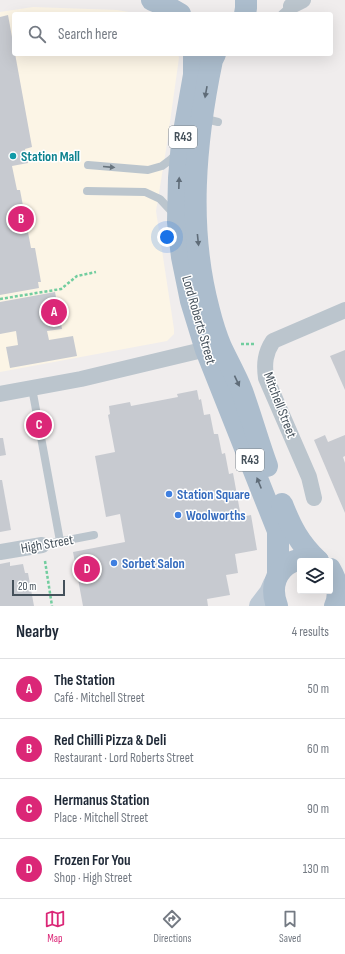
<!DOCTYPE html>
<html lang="en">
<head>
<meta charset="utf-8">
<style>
	body { margin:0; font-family:"Sofia Sans Condensed",sans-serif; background:#f6f6f7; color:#1f2937 }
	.controls { position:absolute; right:12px; bottom:12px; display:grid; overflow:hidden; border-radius:4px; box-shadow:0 4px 16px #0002 }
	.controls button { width:36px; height:36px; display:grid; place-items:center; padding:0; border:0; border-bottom:1px solid #e0e1e3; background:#fff; color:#1f2937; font:20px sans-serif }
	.scale { position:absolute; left:12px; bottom:10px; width:53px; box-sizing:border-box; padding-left:4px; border:2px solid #45515b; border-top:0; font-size:11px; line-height:14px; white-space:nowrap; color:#45515b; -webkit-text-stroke:3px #fff; paint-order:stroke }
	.you { position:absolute; left:167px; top:237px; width:14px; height:14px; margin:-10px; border:3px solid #fff; border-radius:50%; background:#1a73e8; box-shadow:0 0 0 6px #1a73e833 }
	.badge { display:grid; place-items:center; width:26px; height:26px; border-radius:50%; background:#db2777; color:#fff; font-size:13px; font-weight:700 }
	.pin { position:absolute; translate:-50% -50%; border:2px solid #fff; box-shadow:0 1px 4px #0006 }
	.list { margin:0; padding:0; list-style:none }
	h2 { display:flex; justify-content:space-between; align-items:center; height:52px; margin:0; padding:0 16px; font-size:17px }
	h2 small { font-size:13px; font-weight:400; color:#747a83 }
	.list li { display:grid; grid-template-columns:26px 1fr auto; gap:12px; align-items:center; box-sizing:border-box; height:60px; padding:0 16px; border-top:1px solid #e0e1e3 }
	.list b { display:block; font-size:15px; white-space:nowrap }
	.list p { margin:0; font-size:13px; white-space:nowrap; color:#747a83 }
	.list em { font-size:13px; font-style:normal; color:#747a83 }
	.icon { flex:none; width:22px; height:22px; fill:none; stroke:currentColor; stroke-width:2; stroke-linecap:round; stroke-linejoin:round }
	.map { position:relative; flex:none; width:345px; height:606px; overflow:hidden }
	.search { position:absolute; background:#fff; box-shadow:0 4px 16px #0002; left:12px; right:12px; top:12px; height:44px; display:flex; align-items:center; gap:10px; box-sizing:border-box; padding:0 14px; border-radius:4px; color:#747a83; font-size:15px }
	.sheet { height:292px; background:#fff }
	nav { display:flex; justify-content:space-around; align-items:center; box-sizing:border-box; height:56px; border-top:1px solid #e0e1e3; background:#fff; font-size:11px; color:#747a83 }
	nav a { display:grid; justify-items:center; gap:2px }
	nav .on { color:#db2777 }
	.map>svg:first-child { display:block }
	.commercial { fill:#fcf5e6 }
	.building { fill:#c7cad0 }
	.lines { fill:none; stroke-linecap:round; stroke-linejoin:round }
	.path { stroke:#72cd9f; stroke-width:2.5; stroke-dasharray:3 2; stroke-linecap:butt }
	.lane { stroke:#bbc5cd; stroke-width:8 }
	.street { stroke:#bbc5cd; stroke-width:16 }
	.secondary { stroke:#bdc9d5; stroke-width:22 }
	.primary { stroke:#acbdcd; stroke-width:22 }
	.oneway { fill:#5f6c78 }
	.oneway2 { fill:#68747d }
	.culture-dot { fill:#0f9aa8; stroke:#fff; stroke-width:1.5 }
	.shop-dot { fill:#3f7fe0; stroke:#fff; stroke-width:1.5 }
	.labels { text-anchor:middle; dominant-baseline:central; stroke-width:3; stroke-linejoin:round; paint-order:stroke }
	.shield { fill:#fff; stroke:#7d858c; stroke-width:1 }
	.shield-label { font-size:13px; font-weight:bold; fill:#45515b }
	.culture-label { font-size:14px; font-weight:bold; fill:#0d838f; stroke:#fff; text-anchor:start }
	.street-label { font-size:14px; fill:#45515b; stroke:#fff }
	.shop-label { font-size:14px; font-weight:bold; fill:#366cbe; stroke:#fff; text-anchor:start }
</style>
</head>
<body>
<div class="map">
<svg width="345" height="606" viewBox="0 0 345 606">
	<rect width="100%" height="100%" fill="#f0eded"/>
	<polygon class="commercial" points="33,7 117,10 140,14 14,14 14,54 178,54 179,58 166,150 156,211 174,329 174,334 167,341 0,372 0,12"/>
	<g class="building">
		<polygon points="8,15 32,147 25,149 28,163 12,166 17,190 20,190 31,248 35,248 41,282 38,282 39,288 0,295 0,17"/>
		<polygon points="55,292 62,329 47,331 49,340 73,336 77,356 10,368 6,347 18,345 16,331 0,334 0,302"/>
		<polygon points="345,350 345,390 330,356"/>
		<polygon points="197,390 199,400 201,399 204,415 210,414 214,434 218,434 222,454 225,453 229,474 233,473 241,517 251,515 257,550 235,554 238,573 226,575 230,595 207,599 208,606 83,606 73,552 125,542 120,514 106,517 95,456 115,452 108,415 110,414 109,406 130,402 131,406 178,397 177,394"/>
		<polygon points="325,435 328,442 345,435 345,456 343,457 345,463 345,513 314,440"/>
		<polygon points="0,438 3,438 6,455 0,456"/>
		<polygon points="0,480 2,480 11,530 0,532"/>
		<polygon points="10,562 10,566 23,564 25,573 28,573 34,606 0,606 0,564"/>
	</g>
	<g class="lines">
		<g class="path">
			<polyline points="0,299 61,289 77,276 96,272"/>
			<polyline points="241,344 254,344"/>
			<polyline points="45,561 52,606"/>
		</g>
		<g class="lane">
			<polyline points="282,14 291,6"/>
			<polyline points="202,118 218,122"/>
			<polyline points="88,165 148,170 162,166 170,160 176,154"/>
			<polyline points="87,191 145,192 160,199 174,214"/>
			<polyline points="32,388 60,541"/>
			<polyline points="42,545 94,535"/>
		</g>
		<g class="street">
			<polyline points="291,6 303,0"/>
			<polyline points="0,394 81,379 215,347"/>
			<path d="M 314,498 L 309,477 L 266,378 C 264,364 265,353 273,341 L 345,310"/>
			<polyline points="0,552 42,545"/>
		</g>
		<polyline class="secondary" points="260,606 270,593 274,584"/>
		<g class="primary">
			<polyline points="152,0 166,6 180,14"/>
			<polyline points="245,14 246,8 246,0"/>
			<polyline points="194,54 194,75 182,143 179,178 178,222 182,257 191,301 206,350 278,531 278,574"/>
			<path d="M 215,54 L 212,60 C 195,142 187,228 209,310 C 212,322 216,335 221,347 C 228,362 236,376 242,391 C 251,416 258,441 267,466"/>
			<path d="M 282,504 C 291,527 299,543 318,561"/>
			<path d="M 330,569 C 337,581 341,593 335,606"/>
			<path d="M 277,606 C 266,577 288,552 318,561"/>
		</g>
	</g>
	<defs><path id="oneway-solid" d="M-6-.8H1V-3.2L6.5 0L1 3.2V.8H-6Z"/></defs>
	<g class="oneway">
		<use href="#oneway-solid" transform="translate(206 92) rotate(100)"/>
		<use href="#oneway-solid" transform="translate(179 183) rotate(-88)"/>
		<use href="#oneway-solid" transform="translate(198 240) rotate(84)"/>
		<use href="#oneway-solid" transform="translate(237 381) rotate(65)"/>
		<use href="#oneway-solid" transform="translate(259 483) rotate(-112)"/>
	</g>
	<use class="oneway2" href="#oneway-solid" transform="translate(109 167) rotate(5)"/>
	<circle class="culture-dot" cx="13" cy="156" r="4"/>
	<g class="shop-dot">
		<circle cx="169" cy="494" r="4"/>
		<circle cx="178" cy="515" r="4"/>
		<circle cx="114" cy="563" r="4"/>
	</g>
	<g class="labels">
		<g class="shield">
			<rect x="169" y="126" width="28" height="22" rx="3"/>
			<rect x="236" y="449" width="28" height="22" rx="3"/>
		</g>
		<g class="shield-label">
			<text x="183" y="137">R43</text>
			<text x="250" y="460">R43</text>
		</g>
		<g class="culture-label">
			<text x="21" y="156">Station Mall</text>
		</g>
		<g class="street-label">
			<text transform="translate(199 320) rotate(74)">Lord Roberts Street</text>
			<text transform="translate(280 405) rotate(69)">Mitchell Street</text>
			<text transform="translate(47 544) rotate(-10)">High Street</text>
		</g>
		<g class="shop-label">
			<text x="177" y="494">Station Square</text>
			<text x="186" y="515">Woolworths</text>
			<text x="122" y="563">Sorbet Salon</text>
		</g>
	</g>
</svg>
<div class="controls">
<button><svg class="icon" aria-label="layers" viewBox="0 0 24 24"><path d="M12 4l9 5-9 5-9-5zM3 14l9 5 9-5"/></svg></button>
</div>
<div class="scale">20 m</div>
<div class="you"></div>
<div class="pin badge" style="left:54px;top:312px">A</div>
<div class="pin badge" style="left:21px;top:219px">B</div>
<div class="pin badge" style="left:39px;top:425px">C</div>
<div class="pin badge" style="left:87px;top:569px">D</div>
<div class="search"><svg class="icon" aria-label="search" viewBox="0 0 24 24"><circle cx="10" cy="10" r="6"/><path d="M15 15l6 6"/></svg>Search here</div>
</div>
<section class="sheet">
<h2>Nearby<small>4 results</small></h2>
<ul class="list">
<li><span class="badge">A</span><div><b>The Station</b><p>Café · Mitchell Street</p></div><em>50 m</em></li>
<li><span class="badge">B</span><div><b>Red Chilli Pizza &amp; Deli</b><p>Restaurant · Lord Roberts Street</p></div><em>60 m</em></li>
<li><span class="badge">C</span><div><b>Hermanus Station</b><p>Place · Mitchell Street</p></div><em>90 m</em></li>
<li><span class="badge">D</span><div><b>Frozen For You</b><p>Shop · High Street</p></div><em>130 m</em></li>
</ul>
</section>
<nav>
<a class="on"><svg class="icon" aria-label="map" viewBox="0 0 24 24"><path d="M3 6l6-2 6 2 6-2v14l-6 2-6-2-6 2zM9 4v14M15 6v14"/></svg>Map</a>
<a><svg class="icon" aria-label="directions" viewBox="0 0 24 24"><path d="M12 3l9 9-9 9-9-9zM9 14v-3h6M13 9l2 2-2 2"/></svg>Directions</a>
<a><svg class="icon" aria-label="saved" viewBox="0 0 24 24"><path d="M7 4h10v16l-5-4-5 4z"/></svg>Saved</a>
</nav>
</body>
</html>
